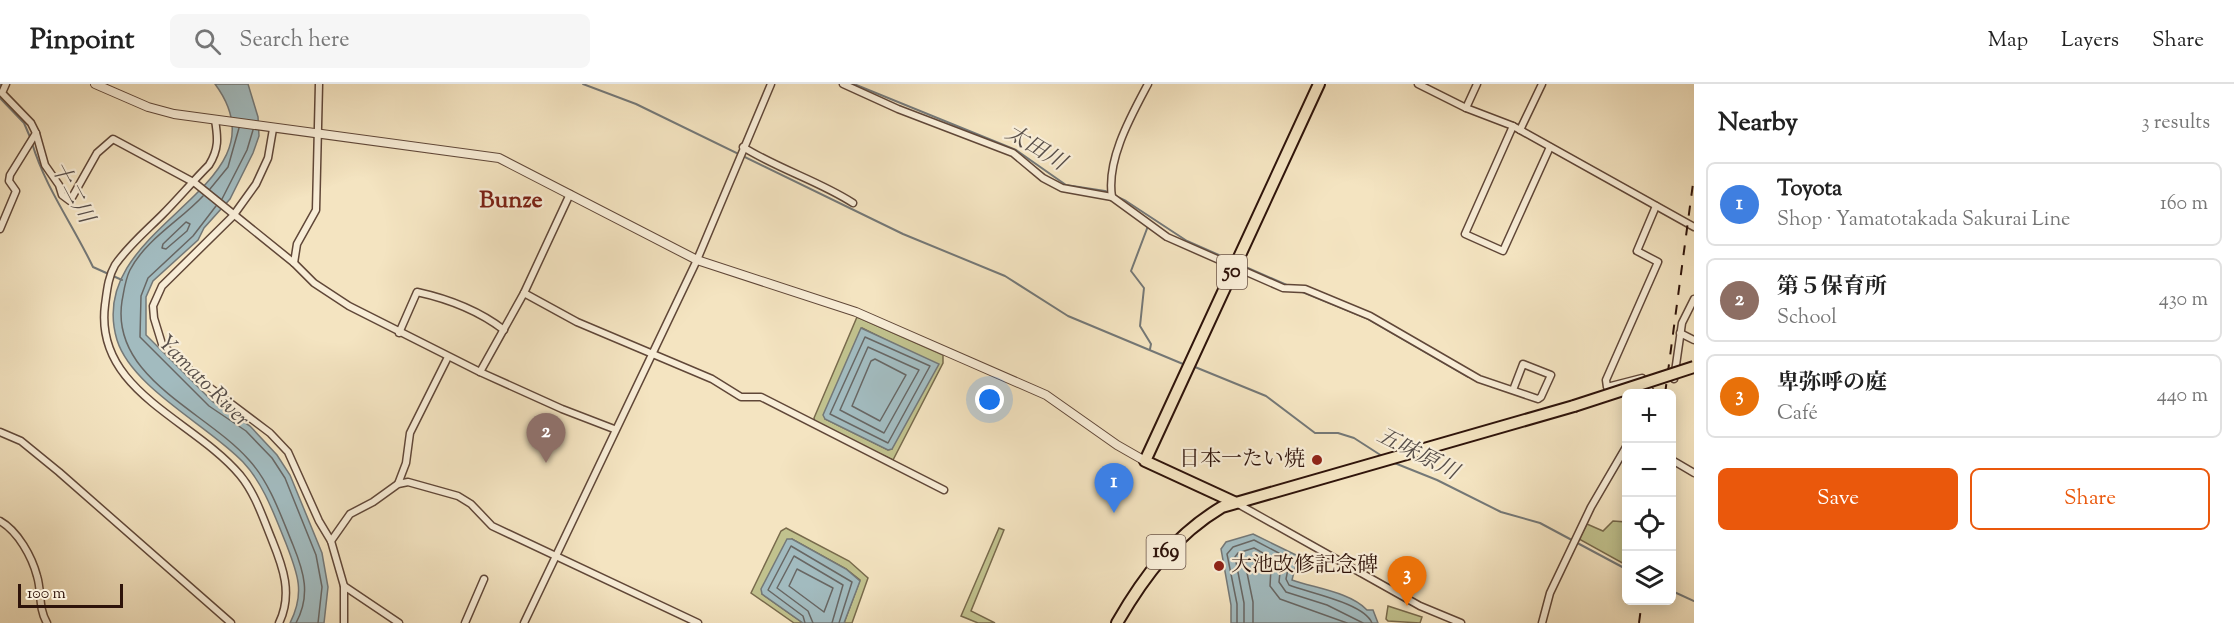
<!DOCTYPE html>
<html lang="en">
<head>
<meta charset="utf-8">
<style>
	body { margin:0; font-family:"Sorts Mill Goudy","Noto Serif JP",serif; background:#f6f6f6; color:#222 }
	.controls { position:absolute; right:18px; bottom:18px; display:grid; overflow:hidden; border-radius:9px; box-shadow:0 3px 15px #0003 }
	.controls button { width:54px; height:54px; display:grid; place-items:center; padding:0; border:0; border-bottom:2px solid #e0e0e0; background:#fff; color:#222; font:30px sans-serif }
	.scale { position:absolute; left:18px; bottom:15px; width:105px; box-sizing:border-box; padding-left:6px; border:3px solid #2e130a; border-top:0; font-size:16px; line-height:21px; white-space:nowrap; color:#2e130a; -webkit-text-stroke:4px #f8edd7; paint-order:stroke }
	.you { position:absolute; left:990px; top:316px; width:21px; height:21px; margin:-15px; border:4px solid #fff; border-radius:50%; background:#1a73e8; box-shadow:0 0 0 9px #1a73e833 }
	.badge { display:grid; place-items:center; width:39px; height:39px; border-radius:50%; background:#ea580c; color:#fff; font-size:20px; font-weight:700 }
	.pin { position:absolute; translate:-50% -50px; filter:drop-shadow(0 2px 3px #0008) }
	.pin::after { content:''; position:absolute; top:32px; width:21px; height:18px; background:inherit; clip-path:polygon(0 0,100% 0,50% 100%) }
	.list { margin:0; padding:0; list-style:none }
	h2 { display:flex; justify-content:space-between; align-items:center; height:78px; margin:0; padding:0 24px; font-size:26px }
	h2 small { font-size:20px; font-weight:400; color:#767676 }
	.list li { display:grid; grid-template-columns:39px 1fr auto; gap:18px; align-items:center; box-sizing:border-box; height:84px; margin:0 12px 12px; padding:0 12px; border:2px solid #e0e0e0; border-radius:9px }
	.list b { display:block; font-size:22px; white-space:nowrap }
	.list p { margin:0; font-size:20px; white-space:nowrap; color:#767676 }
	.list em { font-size:20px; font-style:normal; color:#767676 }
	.actions { display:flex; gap:12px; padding:18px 24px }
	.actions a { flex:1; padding:14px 0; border:2px solid #ea580c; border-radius:9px; text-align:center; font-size:21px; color:#ea580c }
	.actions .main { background:#ea580c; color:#fff }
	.icon { flex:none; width:33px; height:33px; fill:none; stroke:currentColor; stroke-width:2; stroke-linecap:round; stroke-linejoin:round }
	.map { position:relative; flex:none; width:1694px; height:539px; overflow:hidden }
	header { display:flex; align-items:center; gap:36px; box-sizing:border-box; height:84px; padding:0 30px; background:#fff; border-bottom:2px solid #e0e0e0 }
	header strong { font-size:28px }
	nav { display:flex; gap:33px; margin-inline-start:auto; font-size:21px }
	.search { width:420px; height:54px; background:#f6f6f6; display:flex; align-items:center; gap:15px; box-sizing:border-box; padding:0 21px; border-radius:9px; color:#767676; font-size:22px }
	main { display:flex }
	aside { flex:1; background:#fff }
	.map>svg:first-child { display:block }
	.green { fill:#c1c28e; stroke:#786a4c; stroke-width:1.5; fill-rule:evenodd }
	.water { fill:#a2bbbf; stroke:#747877; stroke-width:1.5 }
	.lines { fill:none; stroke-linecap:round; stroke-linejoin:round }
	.shore { stroke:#686764; stroke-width:1.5 }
	.stream { stroke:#747877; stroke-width:2 }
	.minor-casing { stroke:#604738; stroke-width:9 }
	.tertiary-casing { stroke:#604738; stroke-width:10 }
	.primary-casing { stroke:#2e130a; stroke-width:14 }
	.trunk-casing { stroke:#2e130a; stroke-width:14 }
	.minor { stroke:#f8edd7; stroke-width:6 }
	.tertiary { stroke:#f8edd7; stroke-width:8 }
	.primary { stroke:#f4e4c1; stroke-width:10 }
	.trunk { stroke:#f4e4c1; stroke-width:10 }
	.rail { stroke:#2e130a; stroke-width:2; stroke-dasharray:10 10; stroke-linecap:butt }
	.trunk-bridge-casing { stroke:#2e130a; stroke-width:14; stroke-linecap:butt }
	.trunk-bridge { stroke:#f4e4c1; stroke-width:10 }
	.poi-dot { fill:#8f2418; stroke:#f8edd7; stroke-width:2 }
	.labels { text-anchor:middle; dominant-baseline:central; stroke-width:4.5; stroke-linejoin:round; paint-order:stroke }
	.shield { fill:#f8edd7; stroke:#6b5448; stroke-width:1.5 }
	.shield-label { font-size:20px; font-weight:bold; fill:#2e130a }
	.poi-label { font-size:21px; fill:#2e130a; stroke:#f8edd7; text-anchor:end }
	.water-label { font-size:22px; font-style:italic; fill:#574e49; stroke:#f8edd7 }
	.quarter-label { font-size:24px; font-weight:bold; fill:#7a1f14; stroke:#f8edd7 }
</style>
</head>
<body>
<header>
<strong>Pinpoint</strong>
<div class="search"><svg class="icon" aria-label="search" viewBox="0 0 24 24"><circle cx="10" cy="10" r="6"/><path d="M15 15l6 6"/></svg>Search here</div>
<nav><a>Map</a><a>Layers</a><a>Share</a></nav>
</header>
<main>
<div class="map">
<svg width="1694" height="539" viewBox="0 0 1694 539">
	<rect width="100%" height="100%" fill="#f4e4c1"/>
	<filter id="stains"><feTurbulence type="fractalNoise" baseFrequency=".00333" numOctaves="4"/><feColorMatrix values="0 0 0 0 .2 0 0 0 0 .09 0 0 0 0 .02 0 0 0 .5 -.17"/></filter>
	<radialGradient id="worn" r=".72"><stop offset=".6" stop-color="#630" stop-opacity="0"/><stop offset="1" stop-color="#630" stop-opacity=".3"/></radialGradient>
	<g class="green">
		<path d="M 857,233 L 943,271 L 943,279 L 893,376 L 815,339 L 814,334 ZM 862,244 L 894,260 L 892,365 L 888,366 L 825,335 Z"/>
		<polygon points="1613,437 1626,438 1626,481 1579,455 1587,440 1603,447"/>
		<polygon points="786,444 849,477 868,494 852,539 844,539 860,496 846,485 792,455 762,510 803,539 794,539 751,509 781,447"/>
		<polygon points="999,444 1004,446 971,527 995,539 978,539 961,532"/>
		<polygon points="1388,522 1422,533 1420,539 1388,537 1386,535"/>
	</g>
	<g class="water">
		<path d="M 215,0 L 248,0 L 258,33 L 259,52 L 253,69 L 230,115 L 204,144 L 198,156 L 153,197 L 146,213 L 146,251 L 213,318 L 250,342 L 277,371 L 290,391 L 322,469 L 328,503 L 324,539 L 290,539 C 306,508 297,488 285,457 C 274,430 263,399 243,378 C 209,342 132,304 117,256 C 82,139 293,105 215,0 Z"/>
		<polygon points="861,244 939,280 892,365 888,366 825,335 823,331"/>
		<path d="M 1253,450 L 1298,472 L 1292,496 C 1314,504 1350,508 1367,526 L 1373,526 L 1378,539 L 1231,539 L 1231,521 L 1221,465 L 1226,458 Z"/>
		<polygon points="787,455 792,455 846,485 860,497 844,539 803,539 762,510 761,505"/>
	</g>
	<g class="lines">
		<g class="shore">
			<polyline points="210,105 228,83 239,44"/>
			<path d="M 203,112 C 181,136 146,155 130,186 C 125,196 124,207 122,217 C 110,294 206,327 249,376 C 270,399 281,432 293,461 C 304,488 311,511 296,539"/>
			<polyline points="222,115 247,66 253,46"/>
			<polyline points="216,122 193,152 148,194 141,212 140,253 209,322 246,347 272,374 285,394 316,471 322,503 318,539"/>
			<polygon points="186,138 190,140 187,147 166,165 162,164 163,160"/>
			<polygon points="865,253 930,282 888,359 830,330"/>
			<polygon points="868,263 919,286 884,349 840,326"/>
			<polygon points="875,275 906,291 880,337 852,322 871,277"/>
			<polygon points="797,485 833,504 824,528 789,502"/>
			<polyline points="805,539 803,532 768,506 791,462 852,498 839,539"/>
			<polyline points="813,539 808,527 777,504 794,472 843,501 832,539"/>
			<path d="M 1237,539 L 1237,520 L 1227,470 L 1233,463 L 1254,456 L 1290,475 L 1286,495 L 1289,501 C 1309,509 1364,519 1372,539"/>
			<polyline points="1244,539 1244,519 1235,473 1238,469 1254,464 1281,479 1279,498 1286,508 1327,521 1363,539"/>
			<polyline points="1253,539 1253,518 1245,479 1253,474 1271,484 1270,502 1280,515 1347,539"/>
		</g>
		<g class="stream">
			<polyline points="583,0 636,20 903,150 1005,192 1068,232 1183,280"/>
			<polyline points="854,0 1016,66 1066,101 1105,107 1126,117 1187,157 1228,175"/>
			<polyline points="0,2 0,0"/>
			<polyline points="0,14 24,39 30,53"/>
			<path d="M 32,59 C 45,103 73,141 93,183 L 122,196"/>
			<polyline points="1148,142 1131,187 1144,204 1140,242 1151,260 1150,265"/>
			<polyline points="1241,181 1289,202"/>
			<polyline points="1300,207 1366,234 1468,293"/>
			<polyline points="1195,283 1266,312 1315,349 1338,349 1354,354 1382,372"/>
			<polyline points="1392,378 1437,396 1501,428 1540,439 1626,485"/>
			<polyline points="1672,507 1694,517"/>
		</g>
		<defs>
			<g id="minor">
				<polyline points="6,0 2,9 31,39 36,49 45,81 59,101 62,111 70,117 97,69 113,55 195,99 294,179 314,199 349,222 480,288 562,325 614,345"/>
				<polyline points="843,0 898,25 1013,69 1043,94 1062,104 1112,113 1167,153 1283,204 1305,205 1370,232 1479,295 1538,315 1541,313 1551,291 1523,280 1513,306"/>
				<polyline points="1418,0 1466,24 1513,42 1694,143"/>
				<polyline points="1466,24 1477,0"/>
				<path d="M 215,36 C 218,54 219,65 209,81 C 193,97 178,115 162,131 C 146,147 128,162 115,181 C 108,193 107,207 105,221 C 94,307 193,335 240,391 C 255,409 263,434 272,456 C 283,483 293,510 279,539"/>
				<polyline points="1513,42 1465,150 1503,167 1550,63"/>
				<polyline points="273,45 268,74 256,100 233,132 162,202 153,222 154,234 162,260 175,273 209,303 270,349 288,368 319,437 331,457 344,502 344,539"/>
				<polyline points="1520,46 1542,0"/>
				<path d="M 743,63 C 778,85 819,97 853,119"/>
				<path d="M 1112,113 C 1106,76 1131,32 1148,0"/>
				<polyline points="0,145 16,107 9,97 10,91 36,49"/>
				<polyline points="294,179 297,160 316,126 319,0"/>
				<polyline points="524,209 577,238 712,295 741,313 761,313 944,406"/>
				<path d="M 399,249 L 417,208 C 449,215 478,226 504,246"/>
				<polyline points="1680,249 1694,256"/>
				<polyline points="480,288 524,209 570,110"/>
				<polyline points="1674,295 1682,239 1694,215"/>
				<polyline points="1652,310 1642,294 1607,303 1606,296 1658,178 1637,167 1656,122"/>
				<polyline points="0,348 21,357 59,388 231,539"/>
				<polyline points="1672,376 1694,389"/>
				<polyline points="398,400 406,379 410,349 448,273"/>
				<polyline points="1238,420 1420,522 1461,539"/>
				<path d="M 0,437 C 18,447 32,473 37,492 C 42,508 38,524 47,539"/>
				<polyline points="331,457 350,430 373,418 398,400 408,398 458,412 471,420 492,442 698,539"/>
				<polyline points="344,502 399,539"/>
				<polyline points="465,539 484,495"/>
				<polyline points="524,539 697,176 771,0"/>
				<polyline points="1542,539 1550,509 1591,423 1626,363"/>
			</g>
			<polyline id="tertiary" points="95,0 148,23 174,30 499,74 697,176 856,228 1046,311 1117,361 1145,377"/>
			<polyline id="primary" points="1234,418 1145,377 1319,0"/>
			<path id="trunk" d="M 1117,539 C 1144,492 1175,451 1222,423 L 1574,322"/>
		</defs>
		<use href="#minor" class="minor-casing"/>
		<use href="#tertiary" class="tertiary-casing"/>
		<use href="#primary" class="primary-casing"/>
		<use href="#trunk" class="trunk-casing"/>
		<use href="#minor" class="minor"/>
		<use href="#tertiary" class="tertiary"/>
		<use href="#primary" class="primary"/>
		<use href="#trunk" class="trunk"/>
		<g class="rail">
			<polyline points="1665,310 1694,92"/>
			<polyline points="1639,539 1642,516"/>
		</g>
		<defs>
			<polyline id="trunk-bridge" points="1574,322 1694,283"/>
		</defs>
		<use href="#trunk-bridge" class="trunk-bridge-casing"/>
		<use href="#trunk-bridge" class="trunk-bridge"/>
	</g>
	<g class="poi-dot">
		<circle cx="1317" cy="376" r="6"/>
		<circle cx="1219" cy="482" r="6"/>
	</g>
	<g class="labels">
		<g class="shield">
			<rect x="1217" y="171" width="30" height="34" rx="4.5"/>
			<rect x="1146.5" y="451" width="39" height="34" rx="4.5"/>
		</g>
		<g class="shield-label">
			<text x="1232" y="188">50</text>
			<text x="1166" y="468">169</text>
		</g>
		<g class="poi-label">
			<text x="1305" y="376">日本一たい焼</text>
			<text x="1231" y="482" text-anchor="start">大池改修記念碑</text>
		</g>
		<g class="water-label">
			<text transform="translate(1035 65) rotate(31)">太田川</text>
			<text transform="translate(71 109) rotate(62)">十二川</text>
			<text transform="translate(203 298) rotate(45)">Yamato River</text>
			<text transform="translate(1417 371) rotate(27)">五味原川</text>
		</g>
		<g class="quarter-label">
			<text x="511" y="117">Bunze</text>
		</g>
	</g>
	<rect width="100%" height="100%" filter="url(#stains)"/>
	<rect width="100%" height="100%" fill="url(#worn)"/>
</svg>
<div class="controls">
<button>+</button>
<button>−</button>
<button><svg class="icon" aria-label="locate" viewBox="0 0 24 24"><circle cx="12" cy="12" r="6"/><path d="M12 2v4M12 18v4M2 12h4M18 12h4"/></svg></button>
<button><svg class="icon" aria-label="layers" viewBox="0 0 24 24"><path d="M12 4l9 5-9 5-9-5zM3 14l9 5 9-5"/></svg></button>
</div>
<div class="scale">100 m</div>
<div class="you"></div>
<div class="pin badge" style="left:1114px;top:429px;background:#3f7fe0">1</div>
<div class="pin badge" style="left:546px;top:379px;background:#8d6e63">2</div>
<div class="pin badge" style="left:1407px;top:522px;background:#e8710a">3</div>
</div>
<aside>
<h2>Nearby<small>3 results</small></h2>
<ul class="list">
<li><span class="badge" style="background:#3f7fe0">1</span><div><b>Toyota</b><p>Shop · Yamatotakada Sakurai Line</p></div><em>160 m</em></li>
<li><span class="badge" style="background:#8d6e63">2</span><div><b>第５保育所</b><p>School</p></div><em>430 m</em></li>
<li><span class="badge" style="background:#e8710a">3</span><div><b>卑弥呼の庭</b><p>Café</p></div><em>440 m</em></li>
</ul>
<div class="actions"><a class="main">Save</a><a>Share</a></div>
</aside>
</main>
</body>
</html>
